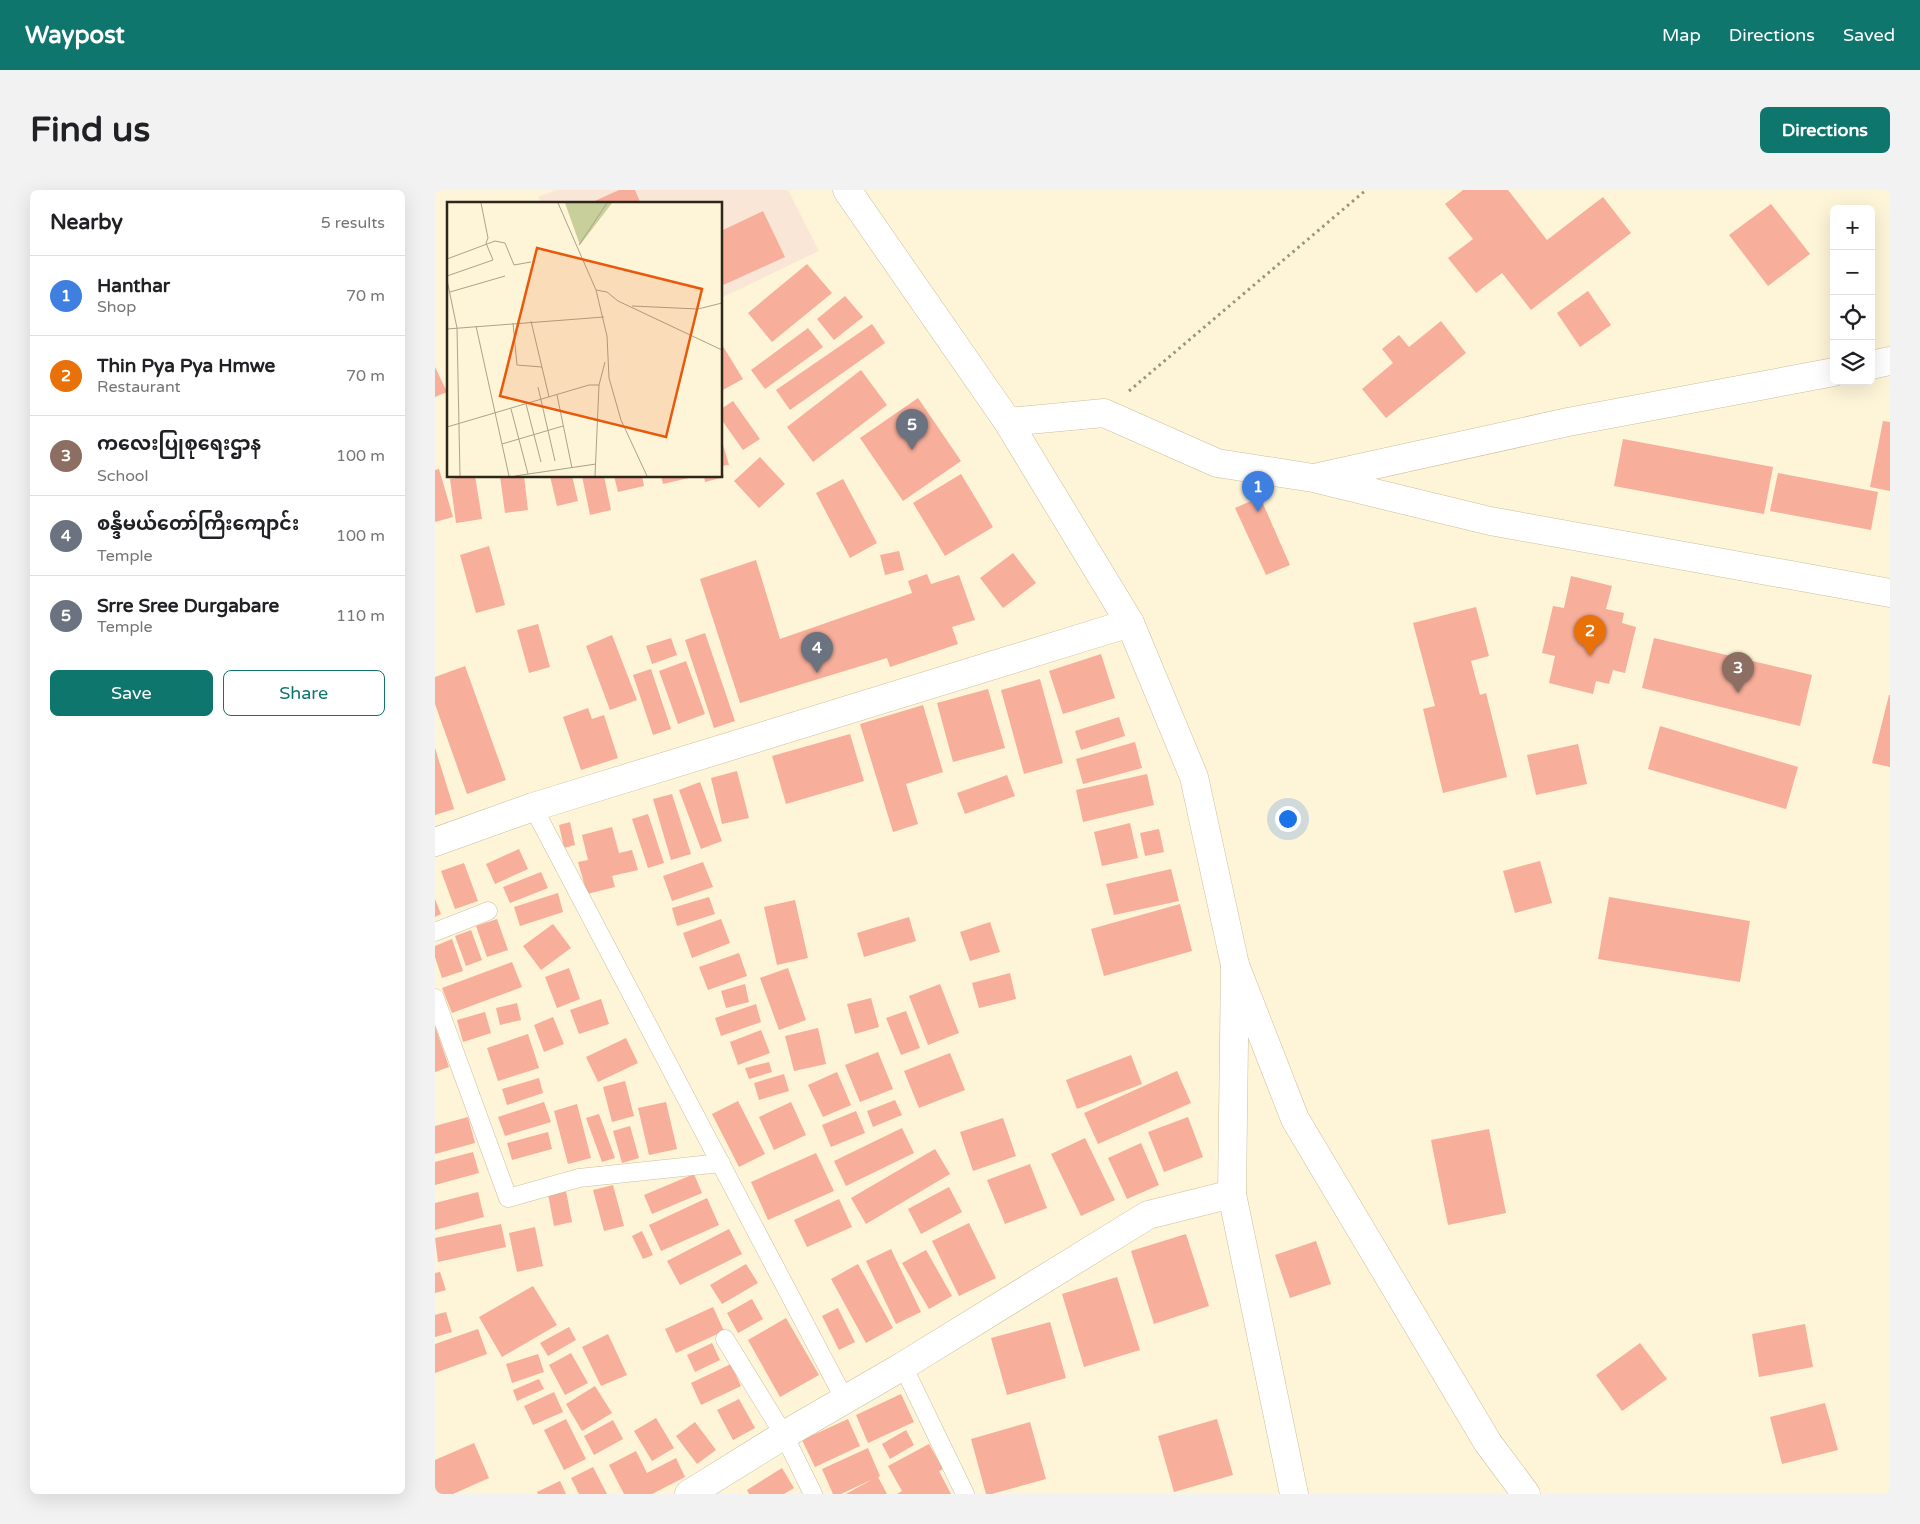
<!DOCTYPE html>
<html lang="en">
<head>
<meta charset="utf-8">
<style>
	body { margin:0; font-family:"Varela Round","Noto Sans Myanmar",sans-serif; background:#f2f2f2; color:#202124 }
	.controls { position:absolute; right:15px; top:15px; display:grid; overflow:hidden; border-radius:8px; box-shadow:0 5px 20px #0002 }
	.controls button { width:45px; height:45px; display:grid; place-items:center; padding:0; border:0; border-bottom:1px solid #e0e0e0; background:#fff; color:#202124; font:25px sans-serif }
	.you { position:absolute; left:852px; top:628px; width:18px; height:18px; margin:-12px; border:4px solid #fff; border-radius:50%; background:#1a73e8; box-shadow:0 0 0 8px #1a73e833 }
	.badge { display:grid; place-items:center; width:32px; height:32px; border-radius:50%; background:#0f766e; color:#fff; font-size:16px; font-weight:700 }
	.pin { position:absolute; translate:-50% -41px; filter:drop-shadow(0 1px 2px #0008) }
	.pin::after { content:''; position:absolute; top:26px; width:18px; height:15px; background:inherit; clip-path:polygon(0 0,100% 0,50% 100%) }
	.list { margin:0; padding:0; list-style:none }
	h2 { display:flex; justify-content:space-between; align-items:center; height:65px; margin:0; padding:0 20px; font-size:21px }
	h2 small { font-size:16px; font-weight:400; color:#757577 }
	.list li { display:grid; grid-template-columns:32px 1fr auto; gap:15px; align-items:center; box-sizing:border-box; height:80px; padding:0 20px; border-top:1px solid #e0e0e0 }
	.list b { display:block; font-size:19px; white-space:nowrap }
	.list p { margin:0; font-size:16px; white-space:nowrap; color:#757577 }
	.list em { font-size:16px; font-style:normal; color:#757577 }
	.actions { display:flex; gap:10px; padding:15px 20px }
	.actions a { flex:1; padding:11px 0; border:1px solid #0f766e; border-radius:8px; text-align:center; font-size:18px; color:#0f766e }
	.actions .main { background:#0f766e; color:#fff }
	.icon { flex:none; width:28px; height:28px; fill:none; stroke:currentColor; stroke-width:2; stroke-linecap:round; stroke-linejoin:round }
	.map { position:relative; flex:none; width:1455px; height:1304px; overflow:hidden; border-radius:8px }
	header { display:flex; align-items:center; gap:30px; box-sizing:border-box; height:70px; padding:0 25px; background:#0f766e; color:#fff }
	header strong { font-size:24px }
	nav { display:flex; gap:28px; margin-inline-start:auto; font-size:18px }
	.intro { display:flex; align-items:center; justify-content:space-between; box-sizing:border-box; height:120px; padding:0 30px }
	h1 { margin:0; font-size:35px }
	.button { padding:12px 22px; border-radius:8px; background:#0f766e; color:#fff; font-size:18px; font-weight:700 }
	main { display:flex; gap:30px; padding:0 30px }
	aside { flex:1; background:#fff; border-radius:8px; box-shadow:0 5px 20px #0002 }
	.map>svg:first-child { display:block }
	.education { fill:#fae6d7 }
	.building { fill:#f7ae9a }
	.lines { fill:none; stroke-linecap:round; stroke-linejoin:round }
	.lane-casing { stroke:#cbbf9c; stroke-width:19 }
	.street-casing { stroke:#cbbf9c; stroke-width:29 }
	.secondary-casing { stroke:#cbbf9c; stroke-width:29 }
	.primary-casing { stroke:#cbbf9c; stroke-width:29 }
	.path { stroke:#9a937d; stroke-width:3; stroke-dasharray:2.5 4; stroke-linecap:butt }
	.lane { stroke:#fff; stroke-width:18 }
	.street { stroke:#fff; stroke-width:28 }
	.secondary { stroke:#fff; stroke-width:28 }
	.primary { stroke:#fff; stroke-width:28 }
	.inset-road { fill:none; stroke:#aaa28b; stroke-width:1 }
	.view { fill:#e8590c; fill-opacity:0.15; stroke:#e8590c; stroke-width:2.5 }
	.inset-edge { fill:none; stroke:#2c271a; stroke-width:2.5 }
</style>
</head>
<body>
<header>
<strong>Waypost</strong>
<nav><a>Map</a><a>Directions</a><a>Saved</a></nav>
</header>
<div class="intro"><h1>Find us</h1><a class="button">Directions</a></div>
<main>
<aside>
<h2>Nearby<small>5 results</small></h2>
<ul class="list">
<li><span class="badge" style="background:#3f7fe0">1</span><div><b>Hanthar</b><p>Shop</p></div><em>70 m</em></li>
<li><span class="badge" style="background:#e8710a">2</span><div><b>Thin Pya Pya Hmwe</b><p>Restaurant</p></div><em>70 m</em></li>
<li><span class="badge" style="background:#8d6e63">3</span><div><b>ကလေးပြုစုရေးဌာန</b><p>School</p></div><em>100 m</em></li>
<li><span class="badge" style="background:#6b7280">4</span><div><b>စန္ဒီမယ်တော်ကြီးကျောင်း</b><p>Temple</p></div><em>100 m</em></li>
<li><span class="badge" style="background:#6b7280">5</span><div><b>Srre Sree Durgabare</b><p>Temple</p></div><em>110 m</em></li>
</ul>
<div class="actions"><a class="main">Save</a><a>Share</a></div>
</aside>
<div class="map">
<svg width="1455" height="1304" viewBox="0 0 1455 1304">
	<rect width="100%" height="100%" fill="#fef4d7"/>
	<polygon class="education" points="122,0 353,0 384,61 286,108 286,14 107,14 103,7"/>
	<g class="building">
		<polygon points="184,0 200,0 206,14 153,14"/>
		<polygon points="1028,0 1073,0 1112,50 1168,7 1196,43 1096,120 1067,83 1041,103 1013,68 1038,49 1010,14"/>
		<polygon points="1336,14 1375,64 1333,96 1294,45"/>
		<polygon points="328,21 350,67 286,96 286,41"/>
		<polygon points="372,74 397,103 337,152 313,123"/>
		<polygon points="1153,101 1176,135 1145,157 1122,123"/>
		<polygon points="410,106 428,127 399,150 382,129"/>
		<polygon points="1006,131 1031,163 951,228 927,199 958,173 947,159 964,145 974,157"/>
		<polygon points="437,134 450,153 355,220 341,200"/>
		<polygon points="373,138 388,157 330,199 316,180"/>
		<polygon points="286,153 308,189 286,201"/>
		<polygon points="0,177 12,202 0,207"/>
		<polygon points="426,180 452,215 378,272 352,237"/>
		<polygon points="483,208 526,271 468,311 425,248"/>
		<polygon points="298,211 325,249 308,260 286,229 286,219"/>
		<polygon points="1448,231 1455,232 1455,301 1435,297"/>
		<polygon points="286,248 294,275 286,276"/>
		<polygon points="1188,249 1338,277 1329,324 1179,296"/>
		<polygon points="325,267 350,294 324,318 299,291"/>
		<polygon points="286,278 289,287 270,292 269,286 286,286"/>
		<polygon points="4,279 18,327 0,332 0,280"/>
		<polygon points="1343,283 1443,302 1436,340 1335,321"/>
		<polygon points="526,284 558,337 510,366 478,313"/>
		<polygon points="33,286 40,286 47,329 21,333 15,289"/>
		<polygon points="65,286 89,286 93,320 70,323"/>
		<polygon points="115,286 137,286 143,311 122,316"/>
		<polygon points="147,286 169,286 176,320 155,325"/>
		<polygon points="179,286 207,286 209,296 183,302"/>
		<polygon points="226,286 258,286 258,287 228,294"/>
		<polygon points="408,289 442,353 415,368 381,303"/>
		<polygon points="825,307 855,375 831,385 800,318"/>
		<polygon points="54,356 70,415 41,423 25,365"/>
		<polygon points="464,361 469,380 450,385 445,365"/>
		<polygon points="578,363 601,393 568,418 545,388"/>
		<polygon points="321,370 345,449 477,403 473,391 492,384 496,394 524,385 540,430 517,437 523,454 455,477 452,468 305,513 265,389"/>
		<polygon points="1136,386 1177,396 1171,419 1189,423 1187,433 1201,437 1190,483 1178,480 1174,494 1161,491 1158,504 1114,493 1120,466 1107,463 1118,416 1129,418"/>
		<polygon points="1041,417 1054,466 1036,471 1045,505 1051,503 1072,587 1008,603 988,519 1000,516 978,433"/>
		<polygon points="103,434 115,477 94,483 82,440"/>
		<polygon points="270,443 300,531 279,538 250,450"/>
		<polygon points="177,445 202,510 175,520 151,456"/>
		<polygon points="236,448 242,465 217,474 211,456"/>
		<polygon points="1219,448 1377,485 1365,536 1207,498"/>
		<polygon points="666,464 680,508 628,524 614,481"/>
		<polygon points="251,471 270,524 243,534 224,481"/>
		<polygon points="30,476 71,590 32,604 0,514 0,487"/>
		<polygon points="216,479 236,539 218,545 198,485"/>
		<polygon points="605,489 628,573 589,584 566,500"/>
		<polygon points="553,499 570,558 518,572 502,513"/>
		<polygon points="1454,505 1455,505 1455,577 1437,573"/>
		<polygon points="488,515 508,582 471,594 483,634 458,642 425,534"/>
		<polygon points="153,518 157,529 169,525 183,568 146,580 128,527"/>
		<polygon points="684,527 690,546 646,560 640,541"/>
		<polygon points="1225,536 1363,577 1351,619 1213,579"/>
		<polygon points="415,544 429,591 351,614 337,566"/>
		<polygon points="700,552 707,578 648,594 641,569"/>
		<polygon points="1143,554 1152,594 1101,605 1092,565"/>
		<polygon points="0,558 19,619 0,625"/>
		<polygon points="302,581 314,628 287,634 276,588"/>
		<polygon points="712,584 719,615 648,632 641,600"/>
		<polygon points="572,585 580,606 530,624 522,603"/>
		<polygon points="265,592 287,651 266,659 244,600"/>
		<polygon points="237,604 256,664 236,670 218,609"/>
		<polygon points="213,624 229,673 213,678 197,629"/>
		<polygon points="135,632 140,655 129,658 124,635"/>
		<polygon points="695,633 703,668 667,676 659,642"/>
		<polygon points="177,637 184,663 197,660 203,680 177,686 180,697 152,704 143,672 153,670 147,645"/>
		<polygon points="724,639 729,662 710,666 705,643"/>
		<polygon points="84,659 93,679 60,694 51,674"/>
		<polygon points="1105,671 1117,713 1080,723 1068,681"/>
		<polygon points="268,672 278,697 237,711 228,686"/>
		<polygon points="29,673 43,711 20,719 6,681"/>
		<polygon points="736,679 744,711 679,725 671,694"/>
		<polygon points="106,682 113,698 75,713 68,697"/>
		<polygon points="123,703 128,722 85,736 79,717"/>
		<polygon points="274,707 280,724 242,736 237,718"/>
		<polygon points="1174,707 1315,731 1305,792 1163,769"/>
		<polygon points="0,709 6,724 0,727"/>
		<polygon points="360,710 373,768 342,775 329,717"/>
		<polygon points="745,714 757,761 669,786 656,739"/>
		<polygon points="474,727 481,751 429,767 422,743"/>
		<polygon points="62,729 73,760 52,767 41,736"/>
		<polygon points="286,729 295,753 257,768 248,743"/>
		<polygon points="555,732 565,762 535,771 525,742"/>
		<polygon points="118,734 136,758 106,780 88,756"/>
		<polygon points="36,740 47,770 31,776 20,746"/>
		<polygon points="17,749 28,781 7,788 0,767 0,756"/>
		<polygon points="304,763 312,786 273,800 264,777"/>
		<polygon points="77,772 87,797 17,823 7,798"/>
		<polygon points="134,778 145,809 122,818 110,787"/>
		<polygon points="353,778 371,830 344,840 325,788"/>
		<polygon points="575,783 581,809 544,818 537,793"/>
		<polygon points="310,794 314,812 291,818 286,801"/>
		<polygon points="505,794 524,843 493,855 474,806"/>
		<polygon points="436,808 444,837 420,844 412,814"/>
		<polygon points="166,809 174,834 144,844 135,820"/>
		<polygon points="82,813 86,830 65,835 61,818"/>
		<polygon points="321,814 326,832 286,846 280,828"/>
		<polygon points="471,821 485,858 466,865 451,828"/>
		<polygon points="50,822 56,843 28,852 22,830"/>
		<polygon points="118,827 129,854 109,862 99,835"/>
		<polygon points="0,836 14,877 0,882"/>
		<polygon points="383,838 391,874 359,881 350,846"/>
		<polygon points="326,840 335,863 303,875 295,852"/>
		<polygon points="93,844 104,878 63,891 52,858"/>
		<polygon points="191,848 203,873 163,892 151,867"/>
		<polygon points="443,862 458,899 425,912 410,875"/>
		<polygon points="515,863 530,900 484,918 469,881"/>
		<polygon points="696,865 707,894 642,919 631,890"/>
		<polygon points="334,872 337,882 314,889 310,878"/>
		<polygon points="742,881 756,913 663,954 649,923"/>
		<polygon points="402,882 416,915 388,927 373,895"/>
		<polygon points="349,884 354,901 324,910 319,893"/>
		<polygon points="104,888 108,903 72,915 67,899"/>
		<polygon points="190,891 199,926 177,932 168,897"/>
		<polygon points="460,910 467,925 438,937 432,921"/>
		<polygon points="303,911 330,964 304,977 277,924"/>
		<polygon points="109,912 116,932 70,946 63,927"/>
		<polygon points="231,912 242,959 214,965 203,918"/>
		<polygon points="356,912 371,945 339,960 324,927"/>
		<polygon points="142,914 156,968 133,974 119,921"/>
		<polygon points="421,921 430,943 396,957 387,935"/>
		<polygon points="164,924 180,968 167,972 151,928"/>
		<polygon points="33,927 40,953 0,964 0,936"/>
		<polygon points="753,927 768,967 729,982 713,942"/>
		<polygon points="568,928 581,966 538,981 525,942"/>
		<polygon points="195,936 204,968 187,973 178,941"/>
		<polygon points="467,938 479,963 411,996 399,971"/>
		<polygon points="1054,939 1071,1023 1013,1035 996,950"/>
		<polygon points="113,942 117,959 77,970 72,953"/>
		<polygon points="650,948 680,1010 646,1026 616,964"/>
		<polygon points="706,953 724,995 692,1009 673,968"/>
		<polygon points="500,959 515,984 431,1034 416,1008"/>
		<polygon points="38,962 44,983 0,995 0,972"/>
		<polygon points="381,963 399,1001 333,1030 316,992"/>
		<polygon points="595,974 612,1018 570,1034 552,990"/>
		<polygon points="259,984 267,1003 217,1024 209,1005"/>
		<polygon points="178,995 189,1036 169,1041 158,1000"/>
		<polygon points="514,997 527,1022 486,1044 473,1019"/>
		<polygon points="131,1001 137,1032 119,1036 113,1004"/>
		<polygon points="43,1002 49,1027 0,1040 0,1013"/>
		<polygon points="272,1008 284,1035 226,1061 214,1035"/>
		<polygon points="404,1009 417,1037 372,1057 359,1030"/>
		<polygon points="534,1033 561,1088 524,1106 497,1051"/>
		<polygon points="66,1034 71,1057 3,1072 0,1048"/>
		<polygon points="100,1037 108,1076 82,1082 74,1043"/>
		<polygon points="294,1039 307,1064 245,1095 232,1071"/>
		<polygon points="207,1041 218,1065 208,1069 197,1046"/>
		<polygon points="751,1044 774,1116 719,1134 696,1061"/>
		<polygon points="881,1051 896,1094 855,1108 840,1065"/>
		<polygon points="456,1059 486,1122 461,1134 431,1071"/>
		<polygon points="491,1060 517,1106 494,1119 467,1073"/>
		<polygon points="311,1074 323,1093 287,1114 275,1095"/>
		<polygon points="423,1074 458,1138 431,1153 396,1089"/>
		<polygon points="5,1082 11,1100 0,1103 0,1083"/>
		<polygon points="682,1087 705,1160 649,1177 627,1104"/>
		<polygon points="98,1096 122,1135 67,1167 44,1127"/>
		<polygon points="317,1109 328,1129 303,1143 292,1123"/>
		<polygon points="278,1117 289,1141 241,1163 230,1139"/>
		<polygon points="403,1118 420,1152 404,1160 387,1126"/>
		<polygon points="11,1122 17,1142 0,1147 0,1125"/>
		<polygon points="351,1128 384,1185 345,1207 313,1150"/>
		<polygon points="615,1132 631,1188 572,1205 556,1148"/>
		<polygon points="1370,1134 1378,1177 1324,1187 1317,1144"/>
		<polygon points="134,1137 141,1150 113,1166 105,1153"/>
		<polygon points="43,1139 52,1164 0,1183 0,1154"/>
		<polygon points="173,1144 192,1185 166,1196 147,1157"/>
		<polygon points="277,1153 285,1170 260,1182 252,1165"/>
		<polygon points="1205,1153 1232,1189 1187,1221 1161,1185"/>
		<polygon points="136,1163 153,1193 130,1205 114,1175"/>
		<polygon points="103,1164 109,1182 77,1193 71,1174"/>
		<polygon points="296,1174 306,1196 266,1215 256,1193"/>
		<polygon points="104,1189 109,1199 82,1211 78,1200"/>
		<polygon points="160,1196 177,1223 147,1241 131,1214"/>
		<polygon points="119,1202 128,1222 98,1235 89,1216"/>
		<polygon points="466,1204 479,1232 433,1253 421,1225"/>
		<polygon points="304,1209 320,1238 298,1250 282,1220"/>
		<polygon points="1390,1213 1403,1260 1347,1274 1335,1227"/>
		<polygon points="221,1228 239,1258 217,1271 199,1241"/>
		<polygon points="131,1229 151,1269 129,1280 109,1240"/>
		<polygon points="413,1229 425,1256 380,1277 367,1250"/>
		<polygon points="782,1229 798,1285 739,1302 723,1246"/>
		<polygon points="178,1230 188,1249 159,1265 149,1246"/>
		<polygon points="260,1232 281,1260 262,1274 241,1246"/>
		<polygon points="595,1232 611,1289 557,1304 551,1304 536,1249"/>
		<polygon points="471,1240 479,1255 455,1269 447,1254"/>
		<polygon points="39,1253 54,1288 18,1304 0,1304 0,1270"/>
		<polygon points="494,1254 508,1279 504,1281 516,1304 462,1304 467,1301 453,1276"/>
		<polygon points="433,1258 445,1286 443,1287 452,1304 411,1304 438,1289 406,1304 398,1304 387,1279"/>
		<polygon points="201,1261 212,1283 241,1268 250,1287 217,1304 189,1304 174,1275"/>
		<polygon points="158,1277 172,1304 144,1304 136,1288"/>
		<polygon points="347,1278 359,1298 349,1304 314,1304 312,1300"/>
		<polygon points="125,1291 131,1304 103,1304 102,1302"/>
	</g>
	<g class="lines">
		<defs>
			<g id="lane">
				<polyline points="98,617 410,1210"/>
				<polyline points="0,742 53,721"/>
				<polyline points="0,808 73,1008 144,988 286,973"/>
				<polyline points="290,1149 349,1245 378,1304"/>
				<polyline points="468,1176 530,1304"/>
			</g>
			<g id="street">
				<polyline points="1436,175 1455,171"/>
				<polyline points="573,232 669,223 782,273 878,288 1055,331 1455,403"/>
				<polyline points="884,287 1133,232 1399,182"/>
				<polyline points="0,652 98,617 695,433"/>
				<polyline points="254,1304 349,1245 468,1176 713,1025 797,1004"/>
			</g>
			<polyline id="secondary" points="800,775 860,929 1053,1253 1091,1304"/>
			<polyline id="primary" points="412,0 573,232 695,433 759,587 800,775 797,1004 859,1304"/>
		</defs>
		<use href="#lane" class="lane-casing"/>
		<use href="#street" class="street-casing"/>
		<use href="#secondary" class="secondary-casing"/>
		<use href="#primary" class="primary-casing"/>
		<polyline class="path" points="694,201 931,0"/>
		<use href="#lane" class="lane"/>
		<use href="#street" class="street"/>
		<use href="#secondary" class="secondary"/>
		<use href="#primary" class="primary"/>
	</g>
	<g transform="translate(12 12)">
		<rect width="275" height="275" fill="#fef4d7"/>
		<path d="M 118,1 L 165,1 L 133,43 Z" fill="#c8cf9a"/>
		<path class="inset-road" d="M 111,1 L 149,88 L 160,134 L 162,176 L 174,218 L 200,274M 132,43 L 160,1M 0,57 L 48,39 L 58,41 L 67,63 L 84,60M 0,74 L 46,58 L 39,41 L 41,36 L 34,1M 0,78 L 10,126 L 13,274M 149,88 L 160,90 L 171,99 L 275,148M 3,90 L 58,74M 185,104 L 251,107 L 275,101M 84,119 L 102,195M 66,121 L 70,163 L 95,165M 29,124 L 62,274M 0,127 L 157,115M 91,185 L 108,259M 110,193 L 125,266M 79,202 L 94,260M 64,207 L 81,272M 0,225 L 142,183 L 152,183M 55,242 L 116,224M 68,274 L 149,262M 148,274 L 152,183 L 158,160"/>
		<path class="view" d="M 90,46 L 255,87 L 219,235 L 53,194 Z"/>
		<rect width="275" height="275" class="inset-edge"/>
	</g>
</svg>
<div class="controls">
<button>+</button>
<button>−</button>
<button><svg class="icon" aria-label="locate" viewBox="0 0 24 24"><circle cx="12" cy="12" r="6"/><path d="M12 2v4M12 18v4M2 12h4M18 12h4"/></svg></button>
<button><svg class="icon" aria-label="layers" viewBox="0 0 24 24"><path d="M12 4l9 5-9 5-9-5zM3 14l9 5 9-5"/></svg></button>
</div>
<div class="you"></div>
<div class="pin badge" style="left:823px;top:322px;background:#3f7fe0">1</div>
<div class="pin badge" style="left:1155px;top:466px;background:#e8710a">2</div>
<div class="pin badge" style="left:1303px;top:503px;background:#8d6e63">3</div>
<div class="pin badge" style="left:382px;top:483px;background:#6b7280">4</div>
<div class="pin badge" style="left:477px;top:260px;background:#6b7280">5</div>
</div>
</main>
</body>
</html>
